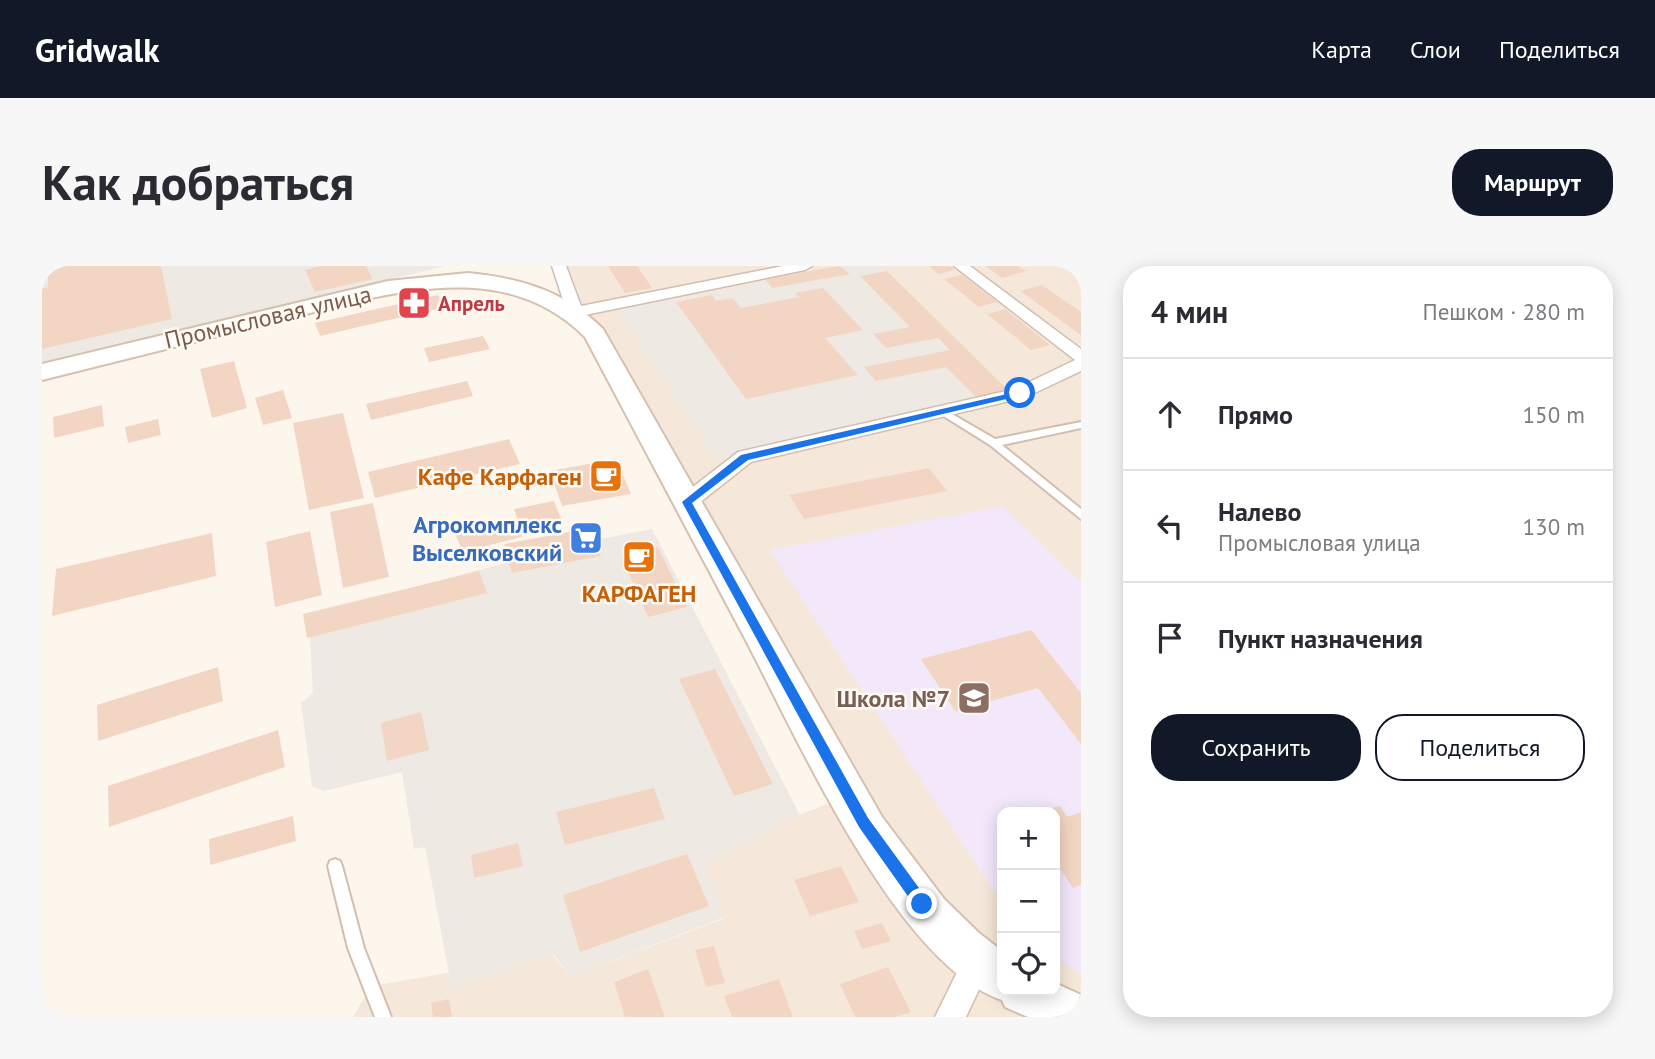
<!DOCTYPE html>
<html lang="ru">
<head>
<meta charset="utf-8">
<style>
	body { margin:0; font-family:"PT Sans",sans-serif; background:#f7f7f7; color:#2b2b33 }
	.controls { position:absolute; right:21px; bottom:21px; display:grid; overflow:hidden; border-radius:14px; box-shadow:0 4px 18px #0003 }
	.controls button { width:63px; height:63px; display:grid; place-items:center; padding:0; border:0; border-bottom:2px solid #e1e1e2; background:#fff; color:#2b2b33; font:35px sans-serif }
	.stop { position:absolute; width:21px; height:21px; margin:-16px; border:5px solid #1a73e8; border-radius:50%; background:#fff }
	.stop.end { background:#1a73e8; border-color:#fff; box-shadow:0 2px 7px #0008 }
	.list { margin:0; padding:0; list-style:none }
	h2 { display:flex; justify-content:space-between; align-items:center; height:91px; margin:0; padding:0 28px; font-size:30px }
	h2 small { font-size:23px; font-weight:400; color:#7c7c81 }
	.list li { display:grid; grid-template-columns:46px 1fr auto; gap:21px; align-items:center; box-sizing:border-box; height:112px; padding:0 28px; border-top:2px solid #e1e1e2 }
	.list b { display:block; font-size:26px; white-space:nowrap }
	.list p { margin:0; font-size:23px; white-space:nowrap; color:#7c7c81 }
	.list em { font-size:23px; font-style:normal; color:#7c7c81 }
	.actions { display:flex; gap:14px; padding:21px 28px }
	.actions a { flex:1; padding:16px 0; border:2px solid #111827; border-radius:28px; text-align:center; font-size:24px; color:#111827 }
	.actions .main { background:#111827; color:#fff }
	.icon { flex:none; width:38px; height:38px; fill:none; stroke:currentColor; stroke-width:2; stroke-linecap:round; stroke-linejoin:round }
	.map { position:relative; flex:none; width:1039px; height:751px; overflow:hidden; border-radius:28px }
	header { display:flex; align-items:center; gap:42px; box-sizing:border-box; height:98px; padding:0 35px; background:#111827; color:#fff }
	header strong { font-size:33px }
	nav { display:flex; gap:38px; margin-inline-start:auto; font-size:24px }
	.intro { display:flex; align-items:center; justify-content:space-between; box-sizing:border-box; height:168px; padding:0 42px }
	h1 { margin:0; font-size:49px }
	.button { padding:18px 32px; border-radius:28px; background:#111827; color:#fff; font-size:24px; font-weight:700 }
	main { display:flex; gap:42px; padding:0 42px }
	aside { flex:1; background:#fff; border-radius:28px; box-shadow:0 4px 18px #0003 }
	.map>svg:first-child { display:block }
	.residential { fill:#f5e8da; fill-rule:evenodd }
	.industrial { fill:#efe9e4 }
	.education { fill:#f3e8fa }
	.building { fill:#f3d5c3 }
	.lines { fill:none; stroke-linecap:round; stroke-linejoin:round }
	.lane-casing { stroke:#d1beb0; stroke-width:4 }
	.street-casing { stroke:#d1beb0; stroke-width:3 }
	.secondary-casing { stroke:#d6c0b0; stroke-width:4 }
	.lane { fill:#fff; fill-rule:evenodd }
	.street { fill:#fff; fill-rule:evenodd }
	.secondary { fill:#fff; fill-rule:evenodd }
	.route { fill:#1a73e8 }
	.labels { text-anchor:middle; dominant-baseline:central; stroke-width:5; stroke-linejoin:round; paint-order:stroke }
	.far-health-label { font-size:21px; font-weight:bold; fill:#be3a42; stroke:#fffaf3; text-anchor:start }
	.street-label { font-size:24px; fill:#7a5c4d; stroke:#fffaf3 }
	.food-label { font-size:24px; font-weight:bold; fill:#c56008; stroke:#fffaf3; text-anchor:end }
	.shop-label { font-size:24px; font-weight:bold; fill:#366cbe; stroke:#fffaf3; text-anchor:end }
	.education-label { font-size:24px; font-weight:bold; fill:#785e54; stroke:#fffaf3; text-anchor:end }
</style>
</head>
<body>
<header>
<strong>Gridwalk</strong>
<nav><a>Карта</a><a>Слои</a><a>Поделиться</a></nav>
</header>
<div class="intro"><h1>Как добраться</h1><a class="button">Маршрут</a></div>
<main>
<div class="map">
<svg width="1039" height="751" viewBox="0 0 1039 751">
	<rect width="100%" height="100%" fill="#fdf6ec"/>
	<path class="residential" d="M 517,0 L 1039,0 L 1039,751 L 311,751 L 329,720 L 510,689 L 529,711 L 683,652 L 661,598 L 758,549 L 806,529 ZM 960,546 L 1013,546 L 1013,725 L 960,725 Z"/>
	<g class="industrial">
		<polygon points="0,0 403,0 0,100"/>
		<polygon points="803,0 834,0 959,129 675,194 575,45"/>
		<polygon points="610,263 758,549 661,598 683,651 529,711 512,689 410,723 383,581 372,583 360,506 282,525 270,520 259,437 271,427 267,356 401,321 399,314 471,295 469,284 555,268 558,273"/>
	</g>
	<polygon class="education" points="961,240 1039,317 1039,707 1013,692 1013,546 960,546 960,638 728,284"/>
	<g class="building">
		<polygon points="0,0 119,0 130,53 0,83 0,23 6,21 6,9 0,10"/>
		<polygon points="279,0 324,0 331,13 273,26 263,4"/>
		<polygon points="566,0 595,0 610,22 583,27"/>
		<polygon points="797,0 808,8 730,22 723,13"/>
		<polygon points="887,0 908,0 913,4 896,8"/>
		<polygon points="944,0 976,0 984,5 960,12"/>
		<polygon points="845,5 967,125 934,131 904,101 834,115 822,101 908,84 896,72 844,82 831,68 868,61 818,10"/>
		<polygon points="920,9 955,36 937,41 902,13"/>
		<polygon points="1000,19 1039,46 1039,69 978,25"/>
		<polygon points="781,22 821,64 783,72 816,109 704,133 634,36 670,29 674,35 691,32 699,42 757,31 753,27"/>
		<polygon points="396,29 403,41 278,70 273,57"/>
		<polygon points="963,43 1008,79 989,84 945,48"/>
		<polygon points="441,70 448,83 387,96 382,82"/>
		<polygon points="192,95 205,142 170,152 158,103"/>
		<polygon points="425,115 431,130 329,154 324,138"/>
		<polygon points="241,124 250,152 221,159 213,132"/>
		<polygon points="60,139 62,160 12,172 11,151"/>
		<polygon points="301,147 322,232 267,244 251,157"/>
		<polygon points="116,153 119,169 86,177 83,161"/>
		<polygon points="467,173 478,198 333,232 326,206"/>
		<polygon points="574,193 589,228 520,240 508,205"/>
		<polygon points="887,202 905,225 762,253 747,229"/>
		<polygon points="512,235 520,255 510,257 509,254 478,260 472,243"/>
		<polygon points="331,237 347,311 301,322 288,246"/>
		<polygon points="473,255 480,271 420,286 414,269"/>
		<polygon points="549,262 559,290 470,307 462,278"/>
		<polygon points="268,265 280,329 233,341 224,276"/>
		<polygon points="170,267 174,310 10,350 14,303"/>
		<polygon points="616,281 645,341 606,351 579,290"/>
		<polygon points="437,305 445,327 265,372 261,348"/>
		<polygon points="989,364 1039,427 1039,478 996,422 913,445 879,393"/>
		<polygon points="176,401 181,435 56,475 55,439"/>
		<polygon points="673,403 731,518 692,530 637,413"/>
		<polygon points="379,446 387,484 345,495 339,457"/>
		<polygon points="236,464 243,501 67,561 66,520"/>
		<polygon points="612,522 623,553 523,579 514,546"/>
		<polygon points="1018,540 1025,551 1039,546 1039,619 1031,622 1013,595 1013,546 999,546"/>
		<polygon points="251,550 254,575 168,599 167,573"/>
		<polygon points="476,577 481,600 432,612 429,589"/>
		<polygon points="645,588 667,640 538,686 521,629"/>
		<polygon points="799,600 817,636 768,650 752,614"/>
		<polygon points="840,657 849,675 820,683 812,665"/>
		<polygon points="672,680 683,717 664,721 653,684"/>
		<polygon points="846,701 869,746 853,751 813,751 798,718"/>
		<polygon points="606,703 623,751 583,751 572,716"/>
		<polygon points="737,713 751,751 690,751 682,730"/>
		<polygon points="407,733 410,751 391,751 389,737"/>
	</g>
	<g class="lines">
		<defs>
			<g id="lane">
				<polygon points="903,144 953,173 1039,156 1039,162 960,179 1039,243 1039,253 948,179 900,149 898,147"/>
				<polygon points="293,593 298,595 300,600 322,682 349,751 333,751 306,682 286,600 288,595"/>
			</g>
			<g id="street">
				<polygon points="510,0 524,0 539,40 741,0 770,0 763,4 533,51 525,46"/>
				<polygon points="912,0 928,0 1039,83 1039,105 984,131 709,196 652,241 638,241 635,236 638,231 696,186 973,123 1033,94"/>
				<polygon points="935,681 945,686 950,696 924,751 893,751 925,686"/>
			</g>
			<path id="secondary" d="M 426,7 C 478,12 523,25 561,63 L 840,551 L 902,633 L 937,667 L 960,685 L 960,725 L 1013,725 L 1013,717 L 1039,729 L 1039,751 L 986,751 L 963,741 L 960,734 C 853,698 752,464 700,367 C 648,268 595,170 543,71 C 481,9 400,16 320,34 L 0,114 L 0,98 L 346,15 Z"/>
		</defs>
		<use href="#lane" class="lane-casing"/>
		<use href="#street" class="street-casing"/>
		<use href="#secondary" class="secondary-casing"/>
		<use href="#lane" class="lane"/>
		<use href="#street" class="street"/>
		<use href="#secondary" class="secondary"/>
	</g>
	<polygon class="route" points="978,125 981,129 706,194 650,237 826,552 885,633 885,643 880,645 875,643 817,561 640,236 699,189"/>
	<defs>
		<symbol id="pharmacy-square" viewBox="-11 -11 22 22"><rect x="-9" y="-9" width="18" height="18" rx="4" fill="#e0444e" stroke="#fffaf3"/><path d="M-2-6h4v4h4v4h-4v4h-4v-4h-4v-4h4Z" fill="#fff"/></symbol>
		<symbol id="cafe-square" viewBox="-11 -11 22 22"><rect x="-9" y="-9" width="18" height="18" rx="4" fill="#e8710a" stroke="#fffaf3"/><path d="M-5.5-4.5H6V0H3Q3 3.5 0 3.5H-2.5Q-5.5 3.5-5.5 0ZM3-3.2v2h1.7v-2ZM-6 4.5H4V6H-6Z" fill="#fff"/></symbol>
		<symbol id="supermarket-square" viewBox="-11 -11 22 22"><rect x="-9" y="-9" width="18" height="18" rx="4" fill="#3f7fe0" stroke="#fffaf3"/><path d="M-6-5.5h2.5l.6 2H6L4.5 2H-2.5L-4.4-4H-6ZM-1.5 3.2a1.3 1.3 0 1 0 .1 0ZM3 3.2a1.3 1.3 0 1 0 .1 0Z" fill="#fff"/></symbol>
		<symbol id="school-square" viewBox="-11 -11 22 22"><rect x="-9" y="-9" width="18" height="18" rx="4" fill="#8d6e63" stroke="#fffaf3"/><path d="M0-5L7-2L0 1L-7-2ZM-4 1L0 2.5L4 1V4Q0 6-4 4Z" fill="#fff"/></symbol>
	</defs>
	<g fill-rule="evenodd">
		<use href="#pharmacy-square" x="353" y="18" width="38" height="38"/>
		<use href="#cafe-square" x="545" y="191" width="38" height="38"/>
		<use href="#supermarket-square" x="525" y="253" width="38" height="38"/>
		<use href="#cafe-square" x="578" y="272" width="38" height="38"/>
		<use href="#school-square" x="913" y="413" width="38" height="38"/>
	</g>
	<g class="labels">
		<g class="far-health-label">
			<text x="396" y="37">Апрель</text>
		</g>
		<g class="street-label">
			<text transform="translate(226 51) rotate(-13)">Промысловая улица</text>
		</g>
		<g class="food-label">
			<text x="540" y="210">Кафе Карфаген</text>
			<text x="597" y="327" text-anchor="middle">КАРФАГЕН</text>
		</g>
		<g class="shop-label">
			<text x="520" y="258">Агрокомплекс<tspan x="520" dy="28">Выселковский</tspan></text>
		</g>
		<g class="education-label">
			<text x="908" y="432">Школа №7</text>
		</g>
	</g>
</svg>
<div class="controls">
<button>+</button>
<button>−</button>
<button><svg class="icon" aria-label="locate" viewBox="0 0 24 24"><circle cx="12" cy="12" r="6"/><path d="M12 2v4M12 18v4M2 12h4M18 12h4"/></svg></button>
</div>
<div class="stop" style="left:978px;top:127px"></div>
<div class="stop end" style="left:880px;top:638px"></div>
</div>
<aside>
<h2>4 мин<small>Пешком · 280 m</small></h2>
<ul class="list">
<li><svg class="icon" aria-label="ahead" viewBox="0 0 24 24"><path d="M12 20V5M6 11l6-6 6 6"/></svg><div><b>Прямо</b></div><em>150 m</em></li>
<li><svg class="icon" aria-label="left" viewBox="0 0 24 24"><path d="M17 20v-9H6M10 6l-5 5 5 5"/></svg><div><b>Налево</b><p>Промысловая улица</p></div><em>130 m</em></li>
<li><svg class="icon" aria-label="arrive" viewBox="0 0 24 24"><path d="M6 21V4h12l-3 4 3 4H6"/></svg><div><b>Пункт назначения</b></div></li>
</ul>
<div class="actions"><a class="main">Сохранить</a><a>Поделиться</a></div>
</aside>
</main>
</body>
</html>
